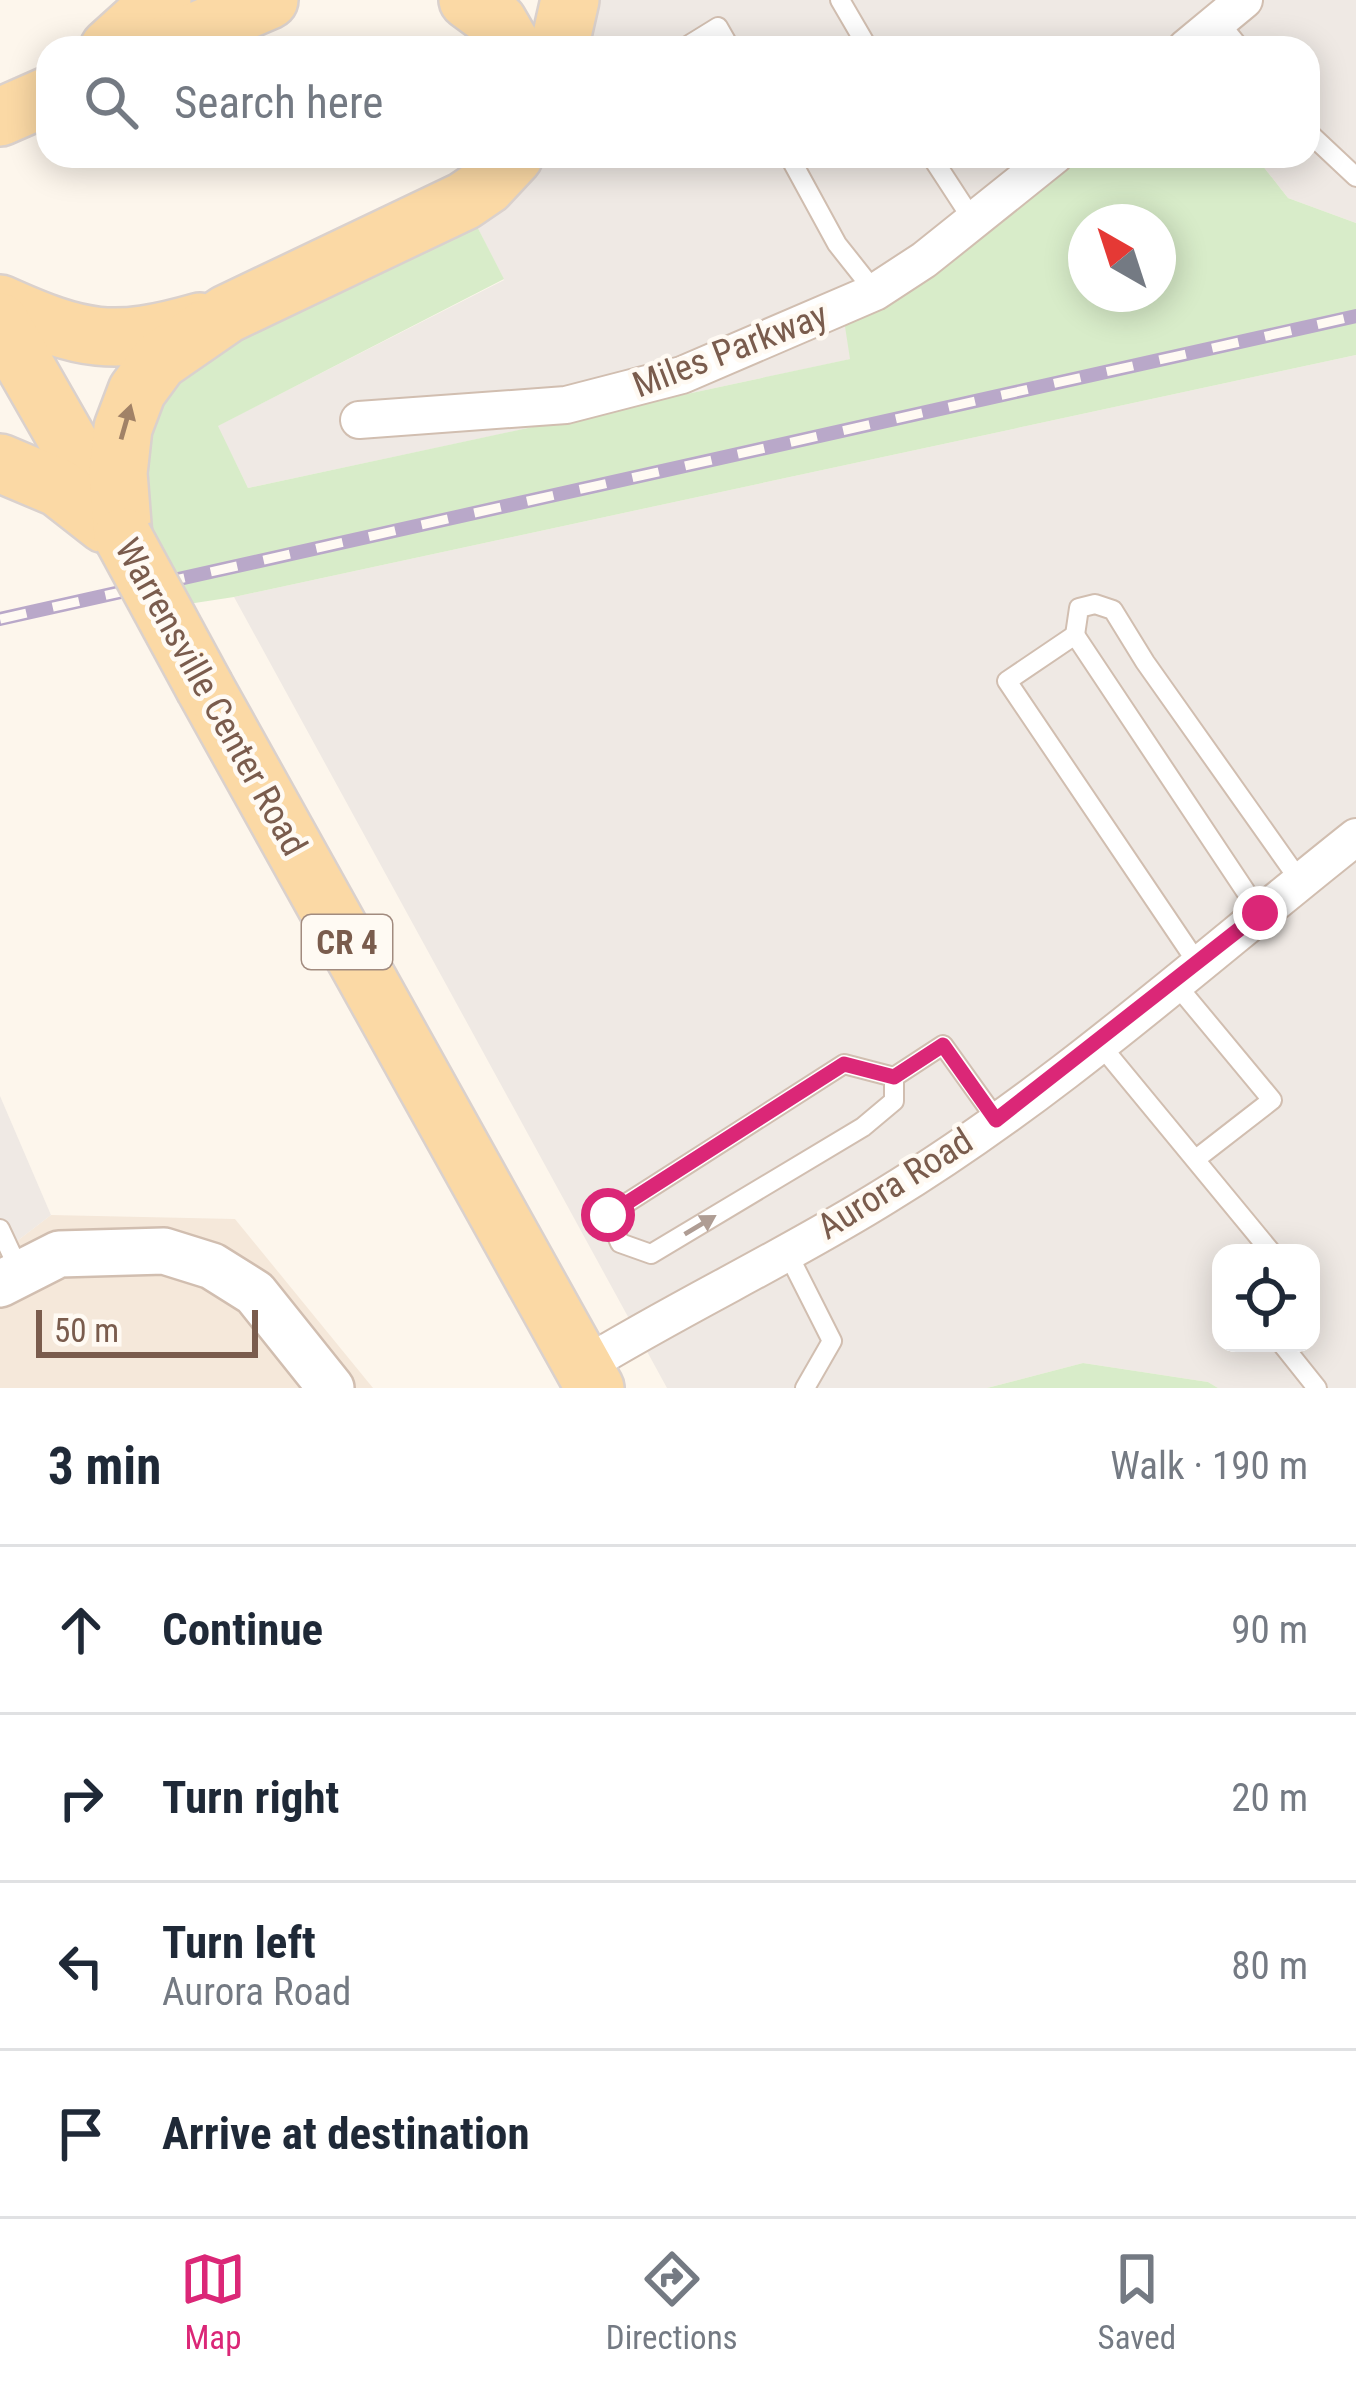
<!DOCTYPE html>
<html lang="en">
<head>
<meta charset="utf-8">
<style>
	body { margin:0; font-family:"Roboto Condensed",sans-serif; background:#f6f6f7; color:#1f2937 }
	.controls { position:absolute; right:36px; bottom:36px; display:grid; overflow:hidden; border-radius:24px; box-shadow:0 6px 30px #0003 }
	.controls button { width:108px; height:108px; display:grid; place-items:center; padding:0; border:0; border-bottom:3px solid #e0e1e3; background:#fff; color:#1f2937; font:60px sans-serif }
	.compass { position:absolute; left:1068px; top:204px; width:108px; height:108px; border-radius:50%; background:#fff; box-shadow:0 6px 30px #0003; rotate:321deg }
	.scale { position:absolute; left:36px; bottom:30px; width:222px; box-sizing:border-box; padding-left:12px; border:6px solid #7a5c4d; border-top:0; font-size:33px; line-height:42px; white-space:nowrap; color:#7a5c4d; -webkit-text-stroke:9px #fffaf3; paint-order:stroke }
	.stop { position:absolute; width:36px; height:36px; margin:-27px; border:9px solid #db2777; border-radius:50%; background:#fff }
	.stop.end { background:#db2777; border-color:#fff; box-shadow:0 3px 12px #0008 }
	.list { margin:0; padding:0; list-style:none }
	h2 { display:flex; justify-content:space-between; align-items:center; height:156px; margin:0; padding:0 48px; font-size:51px }
	h2 small { font-size:39px; font-weight:400; color:#747a83 }
	.list li { display:grid; grid-template-columns:78px 1fr auto; gap:36px; align-items:center; box-sizing:border-box; height:168px; padding:0 48px; border-top:3px solid #e0e1e3 }
	.list b { display:block; font-size:45px; white-space:nowrap }
	.list p { margin:0; font-size:39px; white-space:nowrap; color:#747a83 }
	.list em { font-size:39px; font-style:normal; color:#747a83 }
	.icon { flex:none; width:66px; height:66px; fill:none; stroke:currentColor; stroke-width:2; stroke-linecap:round; stroke-linejoin:round }
	.map { position:relative; flex:none; width:1356px; height:1388px; overflow:hidden }
	.search { position:absolute; background:#fff; box-shadow:0 6px 30px #0003; left:36px; right:36px; top:36px; height:132px; display:flex; align-items:center; gap:30px; box-sizing:border-box; padding:0 42px; border-radius:36px; color:#747a83; font-size:45px }
	.sheet { height:828px; background:#fff }
	nav { display:flex; justify-content:space-around; align-items:center; box-sizing:border-box; height:168px; border-top:3px solid #e0e1e3; background:#fff; font-size:33px; color:#747a83 }
	nav a { display:grid; justify-items:center; gap:6px }
	nav .on { color:#db2777 }
	.map>svg:first-child { display:block }
	.residential { fill:#f5e8da }
	.industrial { fill:#efe9e4; fill-rule:evenodd }
	.green { fill:#d8ecc9; fill-rule:evenodd }
	.lines { fill:none; stroke-linecap:round; stroke-linejoin:round }
	.service-casing { stroke:#d1beb0; stroke-width:22 }
	.minor-casing { stroke:#d1beb0; stroke-width:40 }
	.tertiary-casing { stroke:#d1beb0; stroke-width:50 }
	.primary-casing { stroke:#dad1cd; stroke-width:62 }
	.service { stroke:#fff; stroke-width:18 }
	.minor { stroke:#fff; stroke-width:36 }
	.tertiary { stroke:#fff; stroke-width:45 }
	.primary { stroke:#fbd9a5; stroke-width:57 }
	.rail-casing { stroke:#b9a8c9; stroke-width:14 }
	.rail { stroke:#fffaf3; stroke-width:9; stroke-dasharray:27; stroke-linecap:butt }
	.primary-bridge-casing { stroke:#dad1cd; stroke-width:62; stroke-linecap:butt }
	.primary-bridge { stroke:#fbd9a5; stroke-width:57 }
	.oneway { fill:#a18267 }
	.oneway2 { fill:#af9d94 }
	.route { stroke:#db2777; stroke-width:15 }
	.labels { text-anchor:middle; dominant-baseline:central; stroke-width:9; stroke-linejoin:round; paint-order:stroke }
	.shield { fill:#fffaf3; stroke:#a28b7f; stroke-width:3 }
	.shield-label { font-size:33px; font-weight:bold; fill:#7a5c4d }
	.street-label { font-size:36px; fill:#7a5c4d; stroke:#fffaf3 }
</style>
</head>
<body>
<div class="map">
<svg width="1356" height="1388" viewBox="0 0 1356 1388">
	<rect width="100%" height="100%" fill="#fdf6ec"/>
	<polygon class="residential" points="51,1215 235,1219 373,1388 0,1388 0,1254"/>
	<g class="industrial">
		<polygon points="570,0 1356,0 1356,223 1288,198 1255,156 1308,156 1308,48 559,48"/>
		<polygon points="514,156 1054,156 851,359 248,488 217,426 504,280 464,201"/>
		<path d="M 1356,355 L 1356,1388 L 1218,1388 L 1208,1382 L 1083,1363 L 987,1388 L 667,1388 L 234,597 ZM 1221,1253 L 1311,1253 L 1311,1343 L 1221,1343 Z"/>
		<polygon points="0,1096 51,1215 0,1254"/>
	</g>
	<g class="green">
		<path d="M 1054,156 L 1255,156 L 1288,198 L 1356,223 L 1356,355 L 234,597 L 162,608 L 118,473 L 137,391 L 464,201 L 504,279 L 218,426 L 248,488 L 850,359 L 842,307 ZM 1086,222 L 1158,222 L 1158,294 L 1086,294 Z"/>
		<polygon points="1083,1363 1208,1382 1218,1388 987,1388"/>
	</g>
	<g class="lines">
		<defs>
			<g id="service">
				<polyline points="840,0 868,48"/>
				<polyline points="1218,21 1240,48"/>
				<polyline points="684,48 718,27 730,48"/>
				<polyline points="1308,132 1356,177"/>
				<polyline points="789,156 837,244 875,292"/>
				<polyline points="931,156 974,222"/>
				<polyline points="1075,635 1079,608 1095,604 1113,610 1145,662 1300,881"/>
				<polyline points="1198,964 1007,681 1075,635 1260,913"/>
				<polyline points="1174,982 1272,1100 1196,1159"/>
				<polyline points="1098,1042 1272,1253"/>
				<polyline points="894,1077 894,1101 863,1127 651,1254 620,1243 608,1215 844,1064 894,1077 943,1045 996,1119"/>
				<polyline points="0,1229 21,1274"/>
				<polyline points="786,1250 832,1341 805,1388"/>
				<polyline points="1281,1343 1317,1388"/>
			</g>
			<g id="minor">
				<polyline points="1186,48 1244,0"/>
				<polyline points="359,420 566,405 682,375 875,292 924,260 1054,156"/>
				<path d="M 584,1366 C 682,1306 787,1257 885,1196 C 1053,1094 1202,959 1356,837"/>
			</g>
			<polyline id="tertiary" points="0,1284 59,1254 164,1251 212,1266 255,1293 331,1388"/>
			<g id="primary">
				<polyline points="468,0 498,22 513,48"/>
				<polyline points="109,48 162,0"/>
				<polyline points="158,48 269,0"/>
				<polyline points="559,48 570,0"/>
				<polyline points="0,117 48,96"/>
				<path d="M 0,304 C 82,341 113,347 200,322"/>
				<polyline points="0,322 115,523"/>
				<polyline points="0,463 59,488 105,524"/>
				<polyline points="123,537 118,473 123,428 137,391 159,361 227,314 464,201 486,186 514,156"/>
				<polyline points="205,688 595,1388"/>
			</g>
		</defs>
		<use href="#service" class="service-casing"/>
		<use href="#minor" class="minor-casing"/>
		<use href="#tertiary" class="tertiary-casing"/>
		<use href="#primary" class="primary-casing"/>
		<use href="#service" class="service"/>
		<use href="#minor" class="minor"/>
		<use href="#tertiary" class="tertiary"/>
		<use href="#primary" class="primary"/>
		<defs>
			<polyline id="rail" points="0,619 1356,316"/>
		</defs>
		<use href="#rail" class="rail-casing"/>
		<use href="#rail" class="rail"/>
		<defs>
			<polyline id="primary-bridge" points="123,537 205,688"/>
		</defs>
		<use href="#primary-bridge" class="primary-bridge-casing"/>
		<use href="#primary-bridge" class="primary-bridge"/>
	</g>
	<defs><path id="oneway-solid" d="M-6-.8H1V-3.2L6.5 0L1 3.2V.8H-6Z" transform="scale(3)"/></defs>
	<use class="oneway" href="#oneway-solid" transform="translate(126 422) rotate(-74)"/>
	<use class="oneway2" href="#oneway-solid" transform="translate(700 1225) rotate(-31)"/>
	<g class="lines">
		<polyline class="route" points="608,1215 844,1064 894,1077 943,1045 996,1120 1260,913"/>
	</g>
	<g class="labels">
		<rect class="shield" x="302" y="915" width="90" height="54" rx="9"/>
		<g class="shield-label">
			<text x="347" y="942">CR 4</text>
		</g>
		<g class="street-label">
			<text transform="translate(730 350) rotate(-21)">Miles Parkway</text>
			<text transform="translate(211 697) rotate(61)">Warrensville Center Road</text>
			<text transform="translate(895 1184) rotate(-32)">Aurora Road</text>
		</g>
	</g>
</svg>
<div class="controls">
<button><svg class="icon" aria-label="locate" viewBox="0 0 24 24"><circle cx="12" cy="12" r="6"/><path d="M12 2v4M12 18v4M2 12h4M18 12h4"/></svg></button>
</div>
<svg class="compass" viewBox="-18 -18 36 36"><path d="M0-13l5 13h-10z" fill="#e53935"/><path d="M0 13l5-13h-10z" fill="#747a83"/></svg>
<div class="scale">50 m</div>
<div class="stop" style="left:608px;top:1215px"></div>
<div class="stop end" style="left:1260px;top:913px"></div>
<div class="search"><svg class="icon" aria-label="search" viewBox="0 0 24 24"><circle cx="10" cy="10" r="6"/><path d="M15 15l6 6"/></svg>Search here</div>
</div>
<section class="sheet">
<h2>3 min<small>Walk · 190 m</small></h2>
<ul class="list">
<li><svg class="icon" aria-label="ahead" viewBox="0 0 24 24"><path d="M12 20V5M6 11l6-6 6 6"/></svg><div><b>Continue</b></div><em>90 m</em></li>
<li><svg class="icon" aria-label="right" viewBox="0 0 24 24"><path d="M7 20v-9h11M14 6l5 5-5 5"/></svg><div><b>Turn right</b></div><em>20 m</em></li>
<li><svg class="icon" aria-label="left" viewBox="0 0 24 24"><path d="M17 20v-9H6M10 6l-5 5 5 5"/></svg><div><b>Turn left</b><p>Aurora Road</p></div><em>80 m</em></li>
<li><svg class="icon" aria-label="arrive" viewBox="0 0 24 24"><path d="M6 21V4h12l-3 4 3 4H6"/></svg><div><b>Arrive at destination</b></div></li>
</ul>
</section>
<nav>
<a class="on"><svg class="icon" aria-label="map" viewBox="0 0 24 24"><path d="M3 6l6-2 6 2 6-2v14l-6 2-6-2-6 2zM9 4v14M15 6v14"/></svg>Map</a>
<a><svg class="icon" aria-label="directions" viewBox="0 0 24 24"><path d="M12 3l9 9-9 9-9-9zM9 14v-3h6M13 9l2 2-2 2"/></svg>Directions</a>
<a><svg class="icon" aria-label="saved" viewBox="0 0 24 24"><path d="M7 4h10v16l-5-4-5 4z"/></svg>Saved</a>
</nav>
</body>
</html>
